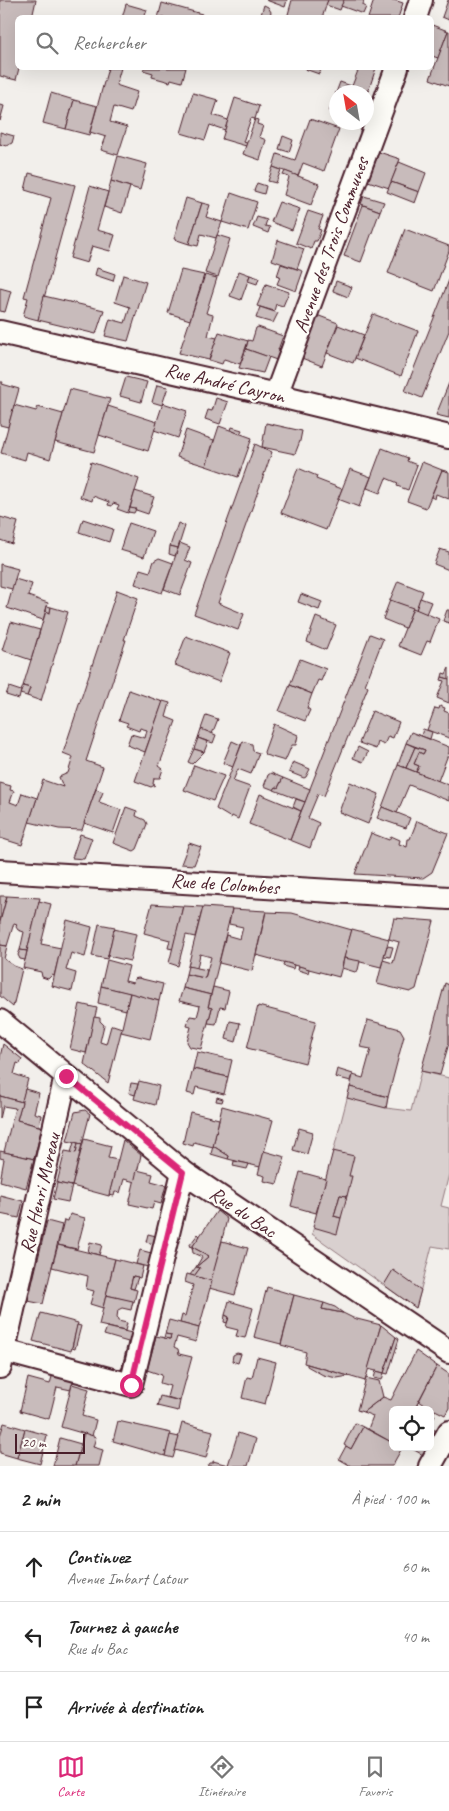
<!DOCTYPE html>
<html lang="fr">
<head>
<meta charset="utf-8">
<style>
	body { margin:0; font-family:Caveat,sans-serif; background:#f2f2f2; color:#222 }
	.controls { position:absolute; right:15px; bottom:15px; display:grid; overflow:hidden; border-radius:8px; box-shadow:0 5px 20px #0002 }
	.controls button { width:45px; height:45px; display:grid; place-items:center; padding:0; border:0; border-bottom:1px solid #e0e0e0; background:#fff; color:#222; font:25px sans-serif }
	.compass { position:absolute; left:329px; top:85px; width:45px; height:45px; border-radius:50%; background:#fff; box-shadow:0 5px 20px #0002; rotate:329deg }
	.scale { position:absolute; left:15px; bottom:12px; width:70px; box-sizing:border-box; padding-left:5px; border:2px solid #4a1f2b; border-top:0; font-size:14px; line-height:18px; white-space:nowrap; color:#4a1f2b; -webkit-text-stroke:4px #fdfcf7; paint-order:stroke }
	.stop { position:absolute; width:15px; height:15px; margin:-11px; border:4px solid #db2777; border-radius:50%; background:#fff }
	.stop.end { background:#db2777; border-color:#fff; box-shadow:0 1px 5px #0008 }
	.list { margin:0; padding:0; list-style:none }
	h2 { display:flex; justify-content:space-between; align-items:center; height:65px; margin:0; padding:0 20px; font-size:21px }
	h2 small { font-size:16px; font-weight:400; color:#767676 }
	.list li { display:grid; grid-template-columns:32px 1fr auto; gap:15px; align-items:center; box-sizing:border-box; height:70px; padding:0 20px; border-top:1px solid #e0e0e0 }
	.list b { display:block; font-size:19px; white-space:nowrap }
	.list p { margin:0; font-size:16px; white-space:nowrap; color:#767676 }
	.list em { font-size:16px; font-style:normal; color:#767676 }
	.icon { flex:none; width:28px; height:28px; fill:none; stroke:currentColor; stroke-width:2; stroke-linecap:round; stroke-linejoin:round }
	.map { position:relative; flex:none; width:449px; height:1466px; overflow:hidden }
	.search { position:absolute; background:#fff; box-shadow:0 5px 20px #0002; left:15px; right:15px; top:15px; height:55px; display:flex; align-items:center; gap:12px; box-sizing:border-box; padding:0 18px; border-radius:8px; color:#767676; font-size:19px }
	.sheet { height:275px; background:#fff }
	nav { display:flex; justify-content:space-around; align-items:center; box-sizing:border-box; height:70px; border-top:1px solid #e0e0e0; background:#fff; font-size:14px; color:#767676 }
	nav a { display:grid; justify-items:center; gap:2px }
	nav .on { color:#db2777 }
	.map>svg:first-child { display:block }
	.green { fill:#d9d0cf; stroke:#92787d }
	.building { fill:#c8bbbb; stroke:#4a1f2b }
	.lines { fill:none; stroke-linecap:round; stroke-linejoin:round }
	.street-casing { stroke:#4a1f2b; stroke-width:26 }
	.street { stroke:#fdfcf7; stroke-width:22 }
	.route { stroke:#db2777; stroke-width:6 }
	.labels { text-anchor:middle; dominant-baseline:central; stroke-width:4.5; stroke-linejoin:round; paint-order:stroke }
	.street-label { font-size:20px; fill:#4a1f2b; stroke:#fdfcf7 }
</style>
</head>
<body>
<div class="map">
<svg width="449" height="1466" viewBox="0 0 449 1466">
	<rect width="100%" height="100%" fill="#f2efeb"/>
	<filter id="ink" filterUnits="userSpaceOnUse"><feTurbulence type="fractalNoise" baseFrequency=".02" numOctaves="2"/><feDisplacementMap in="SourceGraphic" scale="10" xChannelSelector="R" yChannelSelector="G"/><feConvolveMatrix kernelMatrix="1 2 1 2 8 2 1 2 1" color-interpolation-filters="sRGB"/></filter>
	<g filter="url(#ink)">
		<polygon class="green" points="421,1071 449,1078 449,1174 441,1206 449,1208 449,1249 432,1246 416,1308 312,1234 350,1087 388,1097 386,1108 411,1111"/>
		<g class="building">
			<polygon points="0,0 36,0 32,18 18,18 18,68 19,68 16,80 0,76"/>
			<polygon points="266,0 287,0 285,7"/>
			<polygon points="292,0 328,0 322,18 287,18"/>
			<polygon points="328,0 344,0 340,10 326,5"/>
			<polygon points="344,0 364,0 363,5 366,7 363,14 341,6"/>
			<polygon points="374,0 394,0 403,3 398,18 368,18"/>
			<polygon points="448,0 449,0 449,20 442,17"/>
			<polygon points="162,3 202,14 201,18 158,18"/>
			<polygon points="126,4 147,10 144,18 122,18"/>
			<polygon points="264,5 268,7 271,12 269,18 260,18"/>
			<polygon points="432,25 448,31 438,58 432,56"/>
			<polygon points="448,31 449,31 449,86 430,79"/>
			<polygon points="108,68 121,68 116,85 137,92 131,112 114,107 110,122 127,127 118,155 101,150 106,137 90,132"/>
			<polygon points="144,68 186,68 182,82 171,79 170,82 152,77 153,73 143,70"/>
			<polygon points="305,68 322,68 319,74 305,69"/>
			<polygon points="359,68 376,68 368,92 352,86"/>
			<polygon points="340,82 368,92 366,95 366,92 336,92 336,115 329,112"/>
			<polygon points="51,93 74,100 66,129 43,123"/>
			<polygon points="193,93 218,100 213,115 228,120 225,130 210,125 205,140 181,133"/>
			<polygon points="235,98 259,106 255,119 251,118 243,142 247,143 246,146 222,139"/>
			<polygon points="74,100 97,106 89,135 66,129"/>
			<polygon points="0,105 4,106 0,121"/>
			<polygon points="255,119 258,120 257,124 263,126 259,137 266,140 260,160 243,154"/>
			<polygon points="310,119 339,129 324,171 303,163 298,176 273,167 277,154 295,160"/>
			<polygon points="0,132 14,136 12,143 6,146 0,144 0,145"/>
			<polygon points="283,136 293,140 289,152 279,149"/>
			<polygon points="379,152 400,159 389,188 368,181"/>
			<polygon points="118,156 147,164 140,190 111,181"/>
			<polygon points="399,162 426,173 419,192 391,182"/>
			<polygon points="273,167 281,170 276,183 268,181"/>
			<polygon points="285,171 319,184 311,205 284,195 289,177 283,175"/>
			<polygon points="29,173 75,185 38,320 23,316 28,298 24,297 51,198 25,190"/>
			<polygon points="111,181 130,187 122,213 104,207"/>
			<polygon points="391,182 419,192 415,203 387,192"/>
			<polygon points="257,183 266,186 264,194 254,191"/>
			<polygon points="90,186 108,192 97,230 115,235 110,251 92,246 87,263 70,258"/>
			<polygon points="231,193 257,202 248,230 222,222"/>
			<polygon points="364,196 384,202 380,211 361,204"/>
			<polygon points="186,198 202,203 189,244 174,239"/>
			<polygon points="279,202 300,209 292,230 271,222"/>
			<polygon points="202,203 210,205 206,217 222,222 216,238 201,234 198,246 189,244"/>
			<polygon points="363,205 380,211 361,262 344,256"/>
			<polygon points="308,211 323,216 318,229 321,230 317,241 314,241 311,249 296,243"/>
			<polygon points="257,217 267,220 265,226 270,227 268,233 253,227"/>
			<polygon points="405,229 449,246 449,251 434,291 388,273"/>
			<polygon points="217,235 230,239 218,277 205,273"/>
			<polygon points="278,240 304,249 297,269 272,260"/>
			<polygon points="281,264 303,271 296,291 277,284 280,277 277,276"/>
			<polygon points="97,268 115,274 113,281 95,275"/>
			<polygon points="181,270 204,275 190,320 168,313"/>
			<polygon points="239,271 250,275 241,300 230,296"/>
			<polygon points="123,275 146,282 128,341 105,336 110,319 125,323 130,307 115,302"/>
			<polygon points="205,275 217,278 206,313 213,315 208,336 217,338 209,360 179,353"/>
			<polygon points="250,275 259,278 257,284 248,281"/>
			<polygon points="449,280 449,331 422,398 405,391"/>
			<polygon points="336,281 352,287 348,297 333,291"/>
			<polygon points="266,284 289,292 283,306 276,304 274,311 257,306"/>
			<polygon points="0,288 11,291 5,312 0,311"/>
			<polygon points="44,296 104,310 96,334 38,320"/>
			<polygon points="260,307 278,313 273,323 256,318"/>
			<polygon points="314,314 338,323 322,366 299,357"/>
			<polygon points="373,314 418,331 401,376 355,358"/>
			<polygon points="338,325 364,335 353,363 327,353"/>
			<polygon points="258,327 283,336 278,350 285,352 282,362 246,349 248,340 252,341 256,328"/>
			<polygon points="219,332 248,341 240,364 224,359 222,364 209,360"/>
			<polygon points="246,349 269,357 263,373 239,368"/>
			<polygon points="126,377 147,382 141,402 120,396"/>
			<polygon points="0,382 3,382 2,384 19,389 8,427 0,425"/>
			<polygon points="449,383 449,418 436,415"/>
			<polygon points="157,385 168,387 162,405 152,402"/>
			<polygon points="70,389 110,399 94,452 55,442"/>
			<polygon points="216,398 228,402 220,424 205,419 208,410 212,411"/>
			<polygon points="163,403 187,411 178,438 154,430"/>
			<polygon points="14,405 36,411 38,407 63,414 50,459 27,452 25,460 1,453"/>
			<polygon points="108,406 157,422 148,451 99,435"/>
			<polygon points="266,423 302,431 300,441 295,454 262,447"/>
			<polygon points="219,426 252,438 238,477 206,466"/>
			<polygon points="232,427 242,430 240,434 231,430"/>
			<polygon points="186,430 214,440 206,466 177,457"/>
			<polygon points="255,444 272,452 218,603 244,614 238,630 194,614"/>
			<polygon points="382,448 408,458 407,461 417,465 408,490 397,486 398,483 386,478 380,493 367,488"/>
			<polygon points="91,462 139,479 128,513 117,509 119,505 113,503 112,506 108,505 109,502 93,496 92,501 80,497"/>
			<polygon points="422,462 442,470 426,508 407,501"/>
			<polygon points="298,468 317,476 316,479 342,489 326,530 281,513"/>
			<polygon points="350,469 371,477 359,507 338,499"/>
			<polygon points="442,470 449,472 449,499 436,494 435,499 431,497"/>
			<polygon points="135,491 154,497 148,514 130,508"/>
			<polygon points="130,508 136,509 134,513 128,512"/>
			<polygon points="0,517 18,522 12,544 0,540"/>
			<polygon points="83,519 113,529 109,542 79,532"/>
			<polygon points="129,523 153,531 144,557 120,550"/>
			<polygon points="178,523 185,526 178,548 170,546"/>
			<polygon points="180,543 190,547 185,560 192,563 180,595 164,589"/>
			<polygon points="170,546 178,548 175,556 169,554"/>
			<polygon points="440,549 449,552 449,570 434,564"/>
			<polygon points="159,558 173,563 162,593 135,584 140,569 150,572 154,561"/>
			<polygon points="0,564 18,569 12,589 0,586"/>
			<polygon points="15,579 32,584 28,596 48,603 43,620 7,608"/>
			<polygon points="398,581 423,591 416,610 390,600"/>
			<polygon points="117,590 138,598 124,640 126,640 86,761 103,767 82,830 59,829 29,822 43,780 63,787 59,777 68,773 73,757 63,753"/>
			<polygon points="301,594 322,602 319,610 298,602"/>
			<polygon points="420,598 431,602 426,614 416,610"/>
			<polygon points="390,600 413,608 405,628 383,619"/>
			<polygon points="47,606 51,607 50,613 46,611"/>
			<polygon points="51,607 68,612 41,701 27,696 30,688 23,686 46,611 50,613"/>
			<polygon points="413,608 439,619 430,642 427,641 421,655 398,646"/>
			<polygon points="447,610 449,610 449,623 443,621"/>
			<polygon points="316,617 336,625 326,650 307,642"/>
			<polygon points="11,622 40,630 31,660 2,650"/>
			<polygon points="370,634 383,639 365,685 368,687 324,796 318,794 308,818 319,823 310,848 290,840"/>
			<polygon points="186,636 230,653 219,682 175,665"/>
			<polygon points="300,659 326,669 321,681 318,680 312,694 290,685"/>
			<polygon points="449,668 449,679 442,677 443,673 446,674"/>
			<polygon points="442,677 449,679 449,703 437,698 444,681 441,680"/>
			<polygon points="290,685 312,694 307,708 310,710 305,721 279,711"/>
			<polygon points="23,686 30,688 27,696 20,694"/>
			<polygon points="9,687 21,691 19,699 6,695"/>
			<polygon points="129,690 163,702 145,752 127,745 131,734 145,738 147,730 140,728 139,731 126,726 128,723 119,720"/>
			<polygon points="163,701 170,703 166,717 176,721 159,766 163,769 160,778 154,778 153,784 155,785 151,787 135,781"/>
			<polygon points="440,706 445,708 444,711 449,713 449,738 427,730 435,708 439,709"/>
			<polygon points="372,711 399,722 393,738 388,736 384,745 378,742 376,749 359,743"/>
			<polygon points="206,715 218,719 212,734 201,729"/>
			<polygon points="274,724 298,735 296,745 292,745 285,761 265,755 264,752"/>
			<polygon points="201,729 216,735 213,743 198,738"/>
			<polygon points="423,729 432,732 430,739 421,736"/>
			<polygon points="411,732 449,747 449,752 438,781 416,772 419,766 414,764 419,752 423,754 425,750 406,743"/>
			<polygon points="198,738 208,742 204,752 194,749"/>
			<polygon points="232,741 241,745 233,767 223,763"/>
			<polygon points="243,741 252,744 253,751 259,753 251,774 238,769 233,781 250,787 238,819 232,816 231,818 216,809"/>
			<polygon points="406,743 415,747 406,768 398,765"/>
			<polygon points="358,747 368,752 363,762 353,758"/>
			<polygon points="415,747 425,750 423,754 419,752 414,764 419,766 416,772 406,768"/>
			<polygon points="194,749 204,752 192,764 188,762"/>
			<polygon points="293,762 310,769 306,777 304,778 289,772"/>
			<polygon points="194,765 224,776 213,801 184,790"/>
			<polygon points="398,765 449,785 449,801 409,785 397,813 382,807"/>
			<polygon points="271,773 283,778 278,788 276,787 274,790 264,786 268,775"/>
			<polygon points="283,778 310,789 305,802 274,790 276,787 278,788"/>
			<polygon points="350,782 379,794 368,824 339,812"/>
			<polygon points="0,783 11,786 10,790 14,791 10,802 18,805 22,793 37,798 22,845 0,838"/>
			<polygon points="96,789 103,792 99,802 121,810 113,833 84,823"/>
			<polygon points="260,794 301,811 290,840 249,824"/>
			<polygon points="296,799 305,802 301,811 293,807"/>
			<polygon points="126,807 137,811 136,816 145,820 147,824 137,849 134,851 113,843"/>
			<polygon points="382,807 410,818 406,828 377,818"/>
			<polygon points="417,821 448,833 432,872 423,878 355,874 371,833 389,840 391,836 400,840 399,844 407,847 408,839 410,839"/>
			<polygon points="80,834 92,838 84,859 72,858"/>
			<polygon points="189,843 201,847 194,865 181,864"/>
			<polygon points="0,896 7,896 0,922"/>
			<polygon points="7,896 40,898 27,951 20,950 24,932 18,930 16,927 17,924 14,923 7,946 0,945 0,922"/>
			<polygon points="39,901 51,904 41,944 61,948 54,976 52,975 48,979 42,977 41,972 23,968"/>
			<polygon points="152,904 183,906 173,949 168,948 170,940 144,933"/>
			<polygon points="183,906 203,907 195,937 186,935 178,966 169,963"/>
			<polygon points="203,907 232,909 211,995 183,988 186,974 205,978 211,957 200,954 197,968 188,966"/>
			<polygon points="232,909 266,911 252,971 219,963 226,935 240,939 243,927 229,924"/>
			<polygon points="266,912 292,913 352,930 339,977 256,955"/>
			<polygon points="394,918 434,921 416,989 410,992 377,984 383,960 393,963 399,942 389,939"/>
			<polygon points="67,920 92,927 85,957 71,953 66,970 76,973 72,991 52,986"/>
			<polygon points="99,924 115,927 107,959 92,956"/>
			<polygon points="114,929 136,934 130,961 108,956"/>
			<polygon points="352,929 389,939 381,967 344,958"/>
			<polygon points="0,945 7,946 4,959 14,966 22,969 13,1007 0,996"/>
			<polygon points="387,946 393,947 390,957 384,956"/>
			<polygon points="20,950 27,951 25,960 20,959 18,955"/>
			<polygon points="344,958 360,961 358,970 355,972 342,968"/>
			<polygon points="107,960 129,966 125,981 133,983 134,979 138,978 163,984 159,1001 101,986"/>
			<polygon points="284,962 294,965 293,969 283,966"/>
			<polygon points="188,966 207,970 205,978 186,974"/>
			<polygon points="299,966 309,969 308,973 298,970"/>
			<polygon points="445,983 449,985 449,1043 440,1075 421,1071"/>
			<polygon points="101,986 130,993 126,1010 98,1003"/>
			<polygon points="213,987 229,991 225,1008 220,1007 216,1024 208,1023 212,1008 208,1007"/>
			<polygon points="183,988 211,995 208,1007 212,1008 201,1049 190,1047 187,1042 191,1027 187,1026 190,1016 197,1017 200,1006 179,1001"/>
			<polygon points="130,993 159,1001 150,1039 121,1032"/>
			<polygon points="80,1004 97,1008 86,1053 70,1049"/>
			<polygon points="258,1006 316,1021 305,1063 247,1048"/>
			<polygon points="94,1017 100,1018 100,1021 104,1025 100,1042 106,1044 111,1026 113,1025 122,1028 108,1083 84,1064"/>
			<polygon points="368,1020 400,1029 404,1036 388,1097 350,1087 353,1075 363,1078 371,1049 360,1047"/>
			<polygon points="230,1021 240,1023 236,1042 226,1039"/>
			<polygon points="3,1044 22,1059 20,1064 17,1063 14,1074 28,1079 22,1102 0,1096 0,1057"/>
			<polygon points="197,1052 232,1060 228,1077 193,1069"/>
			<polygon points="193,1069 228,1077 224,1094 196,1087 194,1095 187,1093"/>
			<polygon points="337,1069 353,1074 351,1081 335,1077"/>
			<polygon points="139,1081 159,1086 155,1105 134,1099"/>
			<polygon points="131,1083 138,1084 135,1095 129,1093"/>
			<polygon points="350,1087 388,1097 386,1108 347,1098"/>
			<polygon points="25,1089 39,1093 34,1113 41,1115 39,1126 17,1120"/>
			<polygon points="0,1096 22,1102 17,1120 42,1127 34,1159 4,1152 15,1108 3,1106 0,1119"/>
			<polygon points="217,1097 223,1099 222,1102 216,1101"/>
			<polygon points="222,1106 273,1120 260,1167 228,1159 229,1156 213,1146"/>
			<polygon points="85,1110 90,1114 82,1144 67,1141 75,1112"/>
			<polygon points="190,1112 219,1119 213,1147 194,1142 193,1146 183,1143"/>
			<polygon points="299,1128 313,1132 307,1154 293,1150"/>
			<polygon points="84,1139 111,1146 108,1158 118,1160 109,1196 72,1186"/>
			<polygon points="123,1140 141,1155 135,1182 124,1179 120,1193 115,1192 114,1196 109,1195"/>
			<polygon points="74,1142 78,1143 76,1153 71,1153"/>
			<polygon points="78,1143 82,1144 72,1186 57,1183 65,1151 76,1153"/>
			<polygon points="213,1146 229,1156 228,1159 211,1154"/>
			<polygon points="0,1151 34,1159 26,1188 0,1181 4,1159 0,1158"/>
			<polygon points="264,1151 285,1157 277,1184 264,1181 265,1176 258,1174"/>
			<polygon points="333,1151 354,1156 349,1176 352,1176 347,1196 340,1195 334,1216 341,1218 337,1234 313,1227"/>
			<polygon points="234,1161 249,1164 247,1169 233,1166"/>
			<polygon points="137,1170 153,1174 151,1181 166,1185 161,1204 154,1202 152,1209 129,1204"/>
			<polygon points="300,1172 326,1179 316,1213 291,1206"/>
			<polygon points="57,1183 72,1186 68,1202 53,1199"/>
			<polygon points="0,1195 23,1201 19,1218 0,1214"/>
			<polygon points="340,1195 347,1196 341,1218 334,1216"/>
			<polygon points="217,1211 227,1219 212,1281 194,1276 200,1268 196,1267 209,1256 192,1247"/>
			<polygon points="70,1214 85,1218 77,1249 58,1245 64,1220 68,1221"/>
			<polygon points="47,1221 62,1225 43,1304 28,1301"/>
			<polygon points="148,1234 164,1238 162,1246 146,1242"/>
			<polygon points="198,1234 200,1236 192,1247 189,1246"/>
			<polygon points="222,1241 248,1248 235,1295 209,1288"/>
			<polygon points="90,1242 102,1245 99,1255 88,1252"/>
			<polygon points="58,1245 115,1259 103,1308 90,1304 94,1291 86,1289 88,1276 52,1267"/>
			<polygon points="192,1247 209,1256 196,1267 202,1257 193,1253"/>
			<polygon points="140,1250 155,1254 156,1269 136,1264"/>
			<polygon points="115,1259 143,1266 140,1278 133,1276 130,1288 137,1290 134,1302 106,1295"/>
			<polygon points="196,1267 200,1268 194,1276 190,1275"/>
			<polygon points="393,1270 421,1290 416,1308 384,1285"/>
			<polygon points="187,1274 212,1281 199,1328 180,1323 182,1315 185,1316 193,1285 185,1282"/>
			<polygon points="133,1276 138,1277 134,1289 130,1288"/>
			<polygon points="267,1287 294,1295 281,1344 254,1337"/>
			<polygon points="106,1295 133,1301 131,1310 122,1308 118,1310 117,1317 118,1321 127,1323 125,1331 99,1325"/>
			<polygon points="294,1295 324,1303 322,1309 343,1313 353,1318 381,1325 365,1381 304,1363 306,1352 281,1345"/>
			<polygon points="229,1301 253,1308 245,1338 236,1336 238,1330 226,1327 229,1317 225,1315"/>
			<polygon points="324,1303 335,1307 343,1313 322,1309"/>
			<polygon points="41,1313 78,1323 71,1351 33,1341"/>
			<polygon points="225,1315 229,1317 227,1323 224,1322"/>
			<polygon points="169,1320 199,1328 196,1342 177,1337 174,1347 178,1349 179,1354 192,1357 180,1401 167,1397 170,1386 160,1383 162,1375 147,1370 156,1336 170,1339 171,1335 165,1334"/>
			<polygon points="77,1325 81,1326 75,1349 72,1348"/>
			<polygon points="381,1325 396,1337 384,1373 368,1369"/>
			<polygon points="107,1327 140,1335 123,1371 121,1371 128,1342 104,1335"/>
			<polygon points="165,1334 171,1335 170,1339 164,1338"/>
			<polygon points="396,1337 399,1339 388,1374 384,1373"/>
			<polygon points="416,1351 437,1366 414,1410 393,1410 393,1443 368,1429 373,1416 363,1412 383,1397 391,1400"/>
			<polygon points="237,1353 241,1354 238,1363 232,1361 233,1355"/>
			<polygon points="257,1357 276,1362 265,1404 242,1398 247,1377 252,1378"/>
			<polygon points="307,1364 338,1373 349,1376 337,1378 323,1375 307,1366"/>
			<polygon points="437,1366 449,1374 449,1408 445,1415 435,1410 433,1414 435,1415 430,1424 430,1410 426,1410 428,1407 419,1401"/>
			<polygon points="54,1369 75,1374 71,1390 57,1387 49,1419 20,1411 28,1378 50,1384"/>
			<polygon points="376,1371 384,1373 382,1380 374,1378"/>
			<polygon points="366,1378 379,1381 383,1397 363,1412 357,1410"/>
			<polygon points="72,1384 89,1389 82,1416 96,1420 92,1436 61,1427"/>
			<polygon points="160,1396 180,1401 178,1411 157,1406"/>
			<polygon points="118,1421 171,1433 165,1456 113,1441"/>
			<polygon points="4,1423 25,1429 17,1458 0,1453 0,1436"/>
			<polygon points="182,1423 213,1431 206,1458 175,1450"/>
			<polygon points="355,1423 363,1427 351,1449 344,1445"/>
			<polygon points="363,1427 393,1443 393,1447 402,1448 392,1466 351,1466 339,1459 346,1446 351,1449"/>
			<polygon points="430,1427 436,1431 430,1441"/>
			<polygon points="25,1429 47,1435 40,1464 17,1458"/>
			<polygon points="84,1433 96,1437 93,1447 103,1450 99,1466 75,1466"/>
			<polygon points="238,1433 256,1439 248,1466 208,1466 210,1463 213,1463 213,1461 228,1465"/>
			<polygon points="170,1435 179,1437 173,1458 165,1456"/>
			<polygon points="60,1438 81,1444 75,1466 53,1466"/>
			<polygon points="409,1447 427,1447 423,1455"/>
		</g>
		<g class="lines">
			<defs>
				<g id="street">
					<polyline points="415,18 421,0"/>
					<polyline points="0,332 276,395 449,437"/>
					<polyline points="276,395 397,68"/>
					<polyline points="0,871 449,898"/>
					<polyline points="0,1021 183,1172 449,1352"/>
					<polyline points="5,1351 131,1385 183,1172"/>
					<polyline points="0,1367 66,1076"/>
					<polyline points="430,1466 449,1432"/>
				</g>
			</defs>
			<use href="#street" class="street-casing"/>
			<use href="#street" class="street"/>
		</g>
	</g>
	<g class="lines" filter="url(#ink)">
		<polyline class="route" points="66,1076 183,1172 131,1385"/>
	</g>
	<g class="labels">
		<g class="street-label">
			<text transform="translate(331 245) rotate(-70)">Avenue des Trois Communes</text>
			<text transform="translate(225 383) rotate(13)">Rue André Cayron</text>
			<text transform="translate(225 884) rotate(4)">Rue de Colombes</text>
			<text transform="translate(40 1193) rotate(-77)">Rue Henri Moreau</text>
			<text transform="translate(243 1212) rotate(34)">Rue du Bac</text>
		</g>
	</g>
</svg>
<div class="controls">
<button><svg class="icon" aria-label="locate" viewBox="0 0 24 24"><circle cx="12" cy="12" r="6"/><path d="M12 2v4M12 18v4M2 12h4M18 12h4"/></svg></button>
</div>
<svg class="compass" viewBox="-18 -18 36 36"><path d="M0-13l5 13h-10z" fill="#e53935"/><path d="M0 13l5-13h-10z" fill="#767676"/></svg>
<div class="scale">20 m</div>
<div class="stop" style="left:131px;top:1385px"></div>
<div class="stop end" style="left:66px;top:1076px"></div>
<div class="search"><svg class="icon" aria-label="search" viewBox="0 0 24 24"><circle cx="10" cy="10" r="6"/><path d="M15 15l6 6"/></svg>Rechercher</div>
</div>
<section class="sheet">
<h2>2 min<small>À pied · 100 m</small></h2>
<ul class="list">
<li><svg class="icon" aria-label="ahead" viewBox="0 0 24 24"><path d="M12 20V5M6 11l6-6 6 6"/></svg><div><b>Continuez</b><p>Avenue Imbart Latour</p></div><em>60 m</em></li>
<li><svg class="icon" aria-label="left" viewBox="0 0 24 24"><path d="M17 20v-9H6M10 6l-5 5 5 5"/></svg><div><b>Tournez à gauche</b><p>Rue du Bac</p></div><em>40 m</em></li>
<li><svg class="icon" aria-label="arrive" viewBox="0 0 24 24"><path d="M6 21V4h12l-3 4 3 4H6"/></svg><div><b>Arrivée à destination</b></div></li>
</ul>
</section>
<nav>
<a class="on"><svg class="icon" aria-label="map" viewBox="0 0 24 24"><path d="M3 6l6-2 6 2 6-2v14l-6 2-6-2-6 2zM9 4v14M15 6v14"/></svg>Carte</a>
<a><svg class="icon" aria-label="directions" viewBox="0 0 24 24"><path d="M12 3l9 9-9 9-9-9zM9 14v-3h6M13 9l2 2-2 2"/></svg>Itinéraire</a>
<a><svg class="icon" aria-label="saved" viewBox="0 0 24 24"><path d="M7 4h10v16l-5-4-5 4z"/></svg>Favoris</a>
</nav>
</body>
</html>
